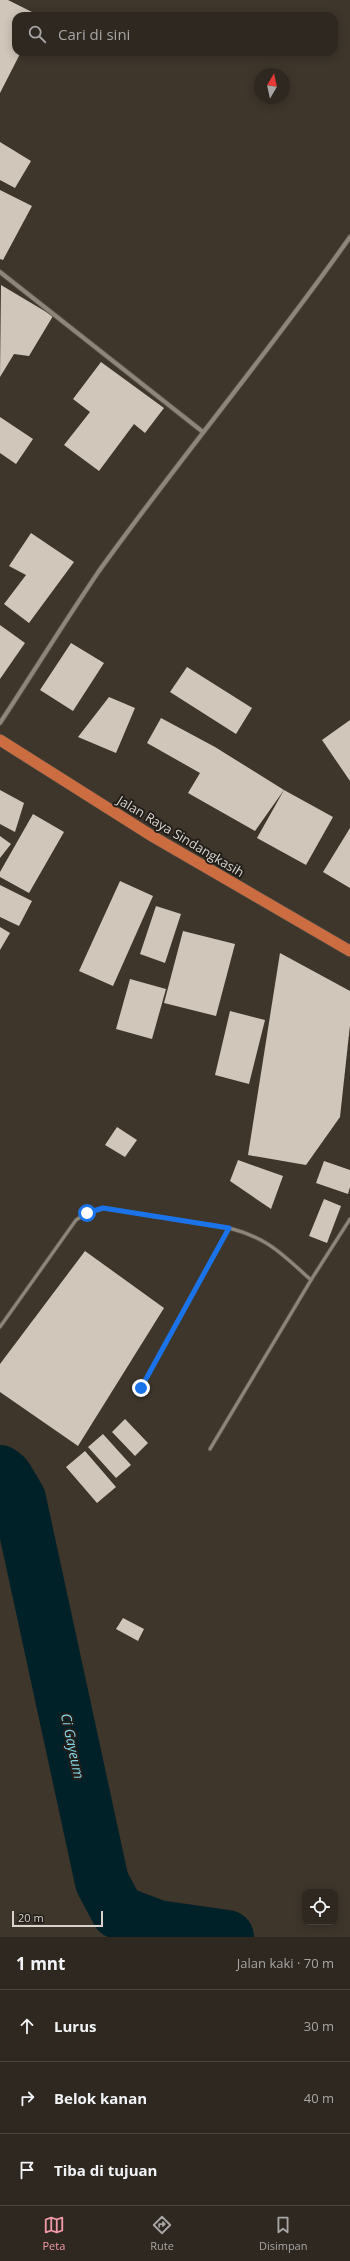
<!DOCTYPE html>
<html lang="id">
<head>
<meta charset="utf-8">
<style>
	body { margin:0; font-family:"Open Sans",sans-serif; background:#363029; color:#f1f3f6 }
	.controls { position:absolute; right:12px; bottom:12px; display:grid; overflow:hidden; border-radius:8px; box-shadow:0 2px 10px #0003 }
	.controls button { width:36px; height:36px; display:grid; place-items:center; padding:0; border:0; border-bottom:1px solid #49443e; background:#2e2820; color:#f1f3f6; font:20px sans-serif }
	.compass { position:absolute; left:254px; top:68px; width:36px; height:36px; border-radius:50%; background:#2e2820; box-shadow:0 2px 10px #0003; rotate:9deg }
	.scale { position:absolute; left:12px; bottom:10px; width:91px; box-sizing:border-box; padding-left:4px; border:2px solid #d8d3cd; border-top:0; font-size:11px; line-height:14px; white-space:nowrap; color:#d8d3cd; -webkit-text-stroke:3px #221e19; paint-order:stroke }
	.stop { position:absolute; width:12px; height:12px; margin:-9px; border:3px solid #1a73e8; border-radius:50%; background:#fff }
	.stop.end { background:#1a73e8; border-color:#fff; box-shadow:0 1px 4px #0008 }
	.list { margin:0; padding:0; list-style:none }
	h2 { display:flex; justify-content:space-between; align-items:center; height:52px; margin:0; padding:0 16px; font-size:17px }
	h2 small { font-size:13px; font-weight:400; color:#a7a6a5 }
	.list li { display:grid; grid-template-columns:26px 1fr auto; gap:12px; align-items:center; box-sizing:border-box; height:72px; padding:0 16px; border-top:1px solid #49443e }
	.list b { display:block; font-size:15px; white-space:nowrap }
	.list em { font-size:13px; font-style:normal; color:#a7a6a5 }
	.icon { flex:none; width:22px; height:22px; fill:none; stroke:currentColor; stroke-width:2; stroke-linecap:round; stroke-linejoin:round }
	.map { position:relative; flex:none; width:350px; height:1937px; overflow:hidden }
	.search { position:absolute; background:#2e2820; box-shadow:0 2px 10px #0003; left:12px; right:12px; top:12px; height:44px; display:flex; align-items:center; gap:10px; box-sizing:border-box; padding:0 14px; border-radius:12px; color:#a7a6a5; font-size:15px }
	.sheet { height:268px; background:#2e2820 }
	nav { display:flex; justify-content:space-around; align-items:center; box-sizing:border-box; height:56px; border-top:1px solid #49443e; background:#2e2820; font-size:11px; color:#a7a6a5 }
	nav a { display:grid; justify-items:center; gap:2px }
	nav .on { color:#f39aa8 }
	.map>svg:first-child { display:block }
	.lines { fill:none; stroke-linecap:round; stroke-linejoin:round }
	.river { stroke:#002128; stroke-width:54 }
	.building { fill:#d0c6b9 }
	.service-casing { stroke:#5b544b; stroke-width:4.5 }
	.minor-casing { stroke:#5b544b; stroke-width:5.5 }
	.trunk-casing { stroke:#5b544b; stroke-width:12 }
	.service { stroke:#8f867a; stroke-width:3 }
	.minor { stroke:#8f867a; stroke-width:4 }
	.trunk { stroke:#cb6c41; stroke-width:11 }
	.route { stroke:#1a73e8; stroke-width:5 }
	.labels { text-anchor:middle; dominant-baseline:central; stroke-width:4; stroke-linejoin:round; paint-order:stroke }
	.street-label { font-size:13px; fill:#d8d3cd; stroke:#221e19 }
	.water-label { font-size:14px; font-style:italic; fill:#82d3e5; stroke:#221e19 }
</style>
</head>
<body>
<div class="map">
<svg width="350" height="1937" viewBox="0 0 350 1937">
	<rect width="100%" height="100%" fill="#3e362b"/>
	<g class="lines">
		<polyline class="river" points="0,1472 6,1477 19,1499 102,1882 118,1912 157,1927 227,1937"/>
	</g>
	<g class="building">
		<polygon points="0,0 8,0 40,16 16,16 16,52 21,52 0,93"/>
		<polygon points="0,142 31,161 15,188 0,180"/>
		<polygon points="0,190 32,206 3,260 0,259"/>
		<polygon points="1,285 53,316 29,356 14,354 0,377"/>
		<polygon points="101,362 164,408 145,433 134,424 99,471 64,445 90,412 73,399"/>
		<polygon points="0,417 33,439 16,464 0,453"/>
		<polygon points="31,533 74,562 29,623 4,604 26,575 9,566"/>
		<polygon points="0,625 25,643 0,679"/>
		<polygon points="71,643 104,663 73,711 40,690"/>
		<polygon points="187,667 252,708 236,734 170,692"/>
		<polygon points="109,697 135,708 116,753 78,737"/>
		<polygon points="161,718 215,747 284,790 255,831 188,793 200,773 147,743"/>
		<polygon points="350,720 350,781 322,740"/>
		<polygon points="0,790 24,803 15,832 0,824"/>
		<polygon points="284,790 333,817 306,865 257,838"/>
		<polygon points="33,814 64,832 29,893 0,877 0,872"/>
		<polygon points="350,828 350,888 323,872"/>
		<polygon points="0,836 11,844 0,858"/>
		<polygon points="120,881 153,896 113,986 79,971"/>
		<polygon points="0,885 32,901 19,926 0,917"/>
		<polygon points="156,906 181,914 165,963 140,954"/>
		<polygon points="0,927 10,933 0,950"/>
		<polygon points="183,931 235,944 216,1016 164,1003"/>
		<polygon points="280,953 350,991 350,1025 340,1117 306,1165 248,1155"/>
		<polygon points="130,979 166,989 152,1039 116,1029"/>
		<polygon points="230,1011 265,1020 249,1084 215,1075"/>
		<polygon points="117,1127 137,1140 125,1157 105,1145"/>
		<polygon points="238,1160 283,1176 271,1209 230,1181"/>
		<polygon points="324,1161 350,1170 350,1187 348,1194 316,1183"/>
		<polygon points="324,1199 341,1206 327,1243 309,1236"/>
		<polygon points="85,1251 164,1308 78,1446 0,1392 0,1364"/>
		<polygon points="125,1419 148,1443 135,1456 112,1432"/>
		<polygon points="103,1434 131,1465 116,1478 88,1447"/>
		<polygon points="85,1451 116,1487 97,1503 66,1467"/>
		<polygon points="123,1618 144,1629 138,1641 116,1629"/>
	</g>
	<g class="lines">
		<defs>
			<g id="service">
				<path d="M 0,1327 L 76,1220 L 87,1213 L 103,1208 L 229,1228 C 268,1238 282,1254 311,1280"/>
				<polyline points="141,1388 229,1228"/>
				<polyline points="210,1449 311,1280 350,1219"/>
			</g>
			<g id="minor">
				<polyline points="0,272 203,432"/>
				<path d="M 0,723 C 33,673 65,621 99,571 C 180,458 270,351 350,237"/>
			</g>
			<polyline id="trunk" points="0,740 152,836 350,951"/>
		</defs>
		<use href="#service" class="service-casing"/>
		<use href="#minor" class="minor-casing"/>
		<use href="#trunk" class="trunk-casing"/>
		<use href="#service" class="service"/>
		<use href="#minor" class="minor"/>
		<use href="#trunk" class="trunk"/>
	</g>
	<g class="lines">
		<polyline class="route" points="87,1213 103,1208 229,1228 141,1388"/>
	</g>
	<g class="labels">
		<g class="street-label">
			<text transform="translate(181 836) rotate(31)">Jalan Raya Sindangkasih</text>
		</g>
		<g class="water-label">
			<text transform="translate(73 1746) rotate(78)">Ci Gayeum</text>
		</g>
	</g>
</svg>
<div class="controls">
<button><svg class="icon" aria-label="locate" viewBox="0 0 24 24"><circle cx="12" cy="12" r="6"/><path d="M12 2v4M12 18v4M2 12h4M18 12h4"/></svg></button>
</div>
<svg class="compass" viewBox="-18 -18 36 36"><path d="M0-13l5 13h-10z" fill="#e53935"/><path d="M0 13l5-13h-10z" fill="#a7a6a5"/></svg>
<div class="scale">20 m</div>
<div class="stop" style="left:87px;top:1213px"></div>
<div class="stop end" style="left:141px;top:1388px"></div>
<div class="search"><svg class="icon" aria-label="search" viewBox="0 0 24 24"><circle cx="10" cy="10" r="6"/><path d="M15 15l6 6"/></svg>Cari di sini</div>
</div>
<section class="sheet">
<h2>1 mnt<small>Jalan kaki · 70 m</small></h2>
<ul class="list">
<li><svg class="icon" aria-label="ahead" viewBox="0 0 24 24"><path d="M12 20V5M6 11l6-6 6 6"/></svg><div><b>Lurus</b></div><em>30 m</em></li>
<li><svg class="icon" aria-label="right" viewBox="0 0 24 24"><path d="M7 20v-9h11M14 6l5 5-5 5"/></svg><div><b>Belok kanan</b></div><em>40 m</em></li>
<li><svg class="icon" aria-label="arrive" viewBox="0 0 24 24"><path d="M6 21V4h12l-3 4 3 4H6"/></svg><div><b>Tiba di tujuan</b></div></li>
</ul>
</section>
<nav>
<a class="on"><svg class="icon" aria-label="map" viewBox="0 0 24 24"><path d="M3 6l6-2 6 2 6-2v14l-6 2-6-2-6 2zM9 4v14M15 6v14"/></svg>Peta</a>
<a><svg class="icon" aria-label="directions" viewBox="0 0 24 24"><path d="M12 3l9 9-9 9-9-9zM9 14v-3h6M13 9l2 2-2 2"/></svg>Rute</a>
<a><svg class="icon" aria-label="saved" viewBox="0 0 24 24"><path d="M7 4h10v16l-5-4-5 4z"/></svg>Disimpan</a>
</nav>
</body>
</html>
